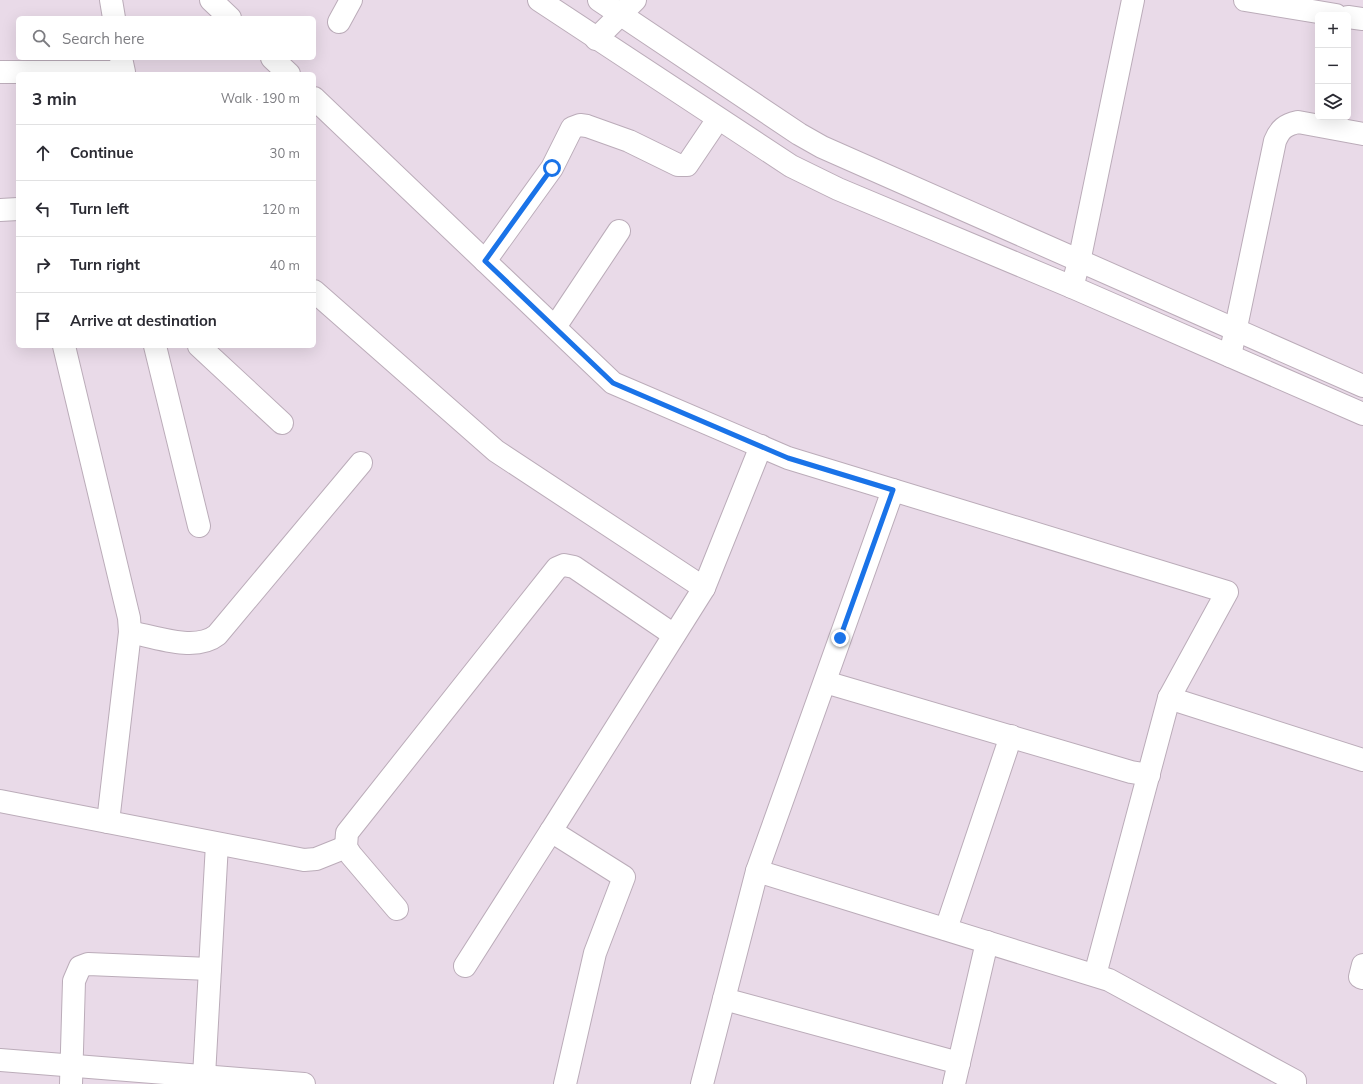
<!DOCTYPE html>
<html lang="en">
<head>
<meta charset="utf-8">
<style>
	body { margin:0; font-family:Mulish,sans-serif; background:#f2f2f3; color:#2b2b33 }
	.controls { position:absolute; right:12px; top:12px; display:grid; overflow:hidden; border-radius:6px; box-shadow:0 4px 16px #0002 }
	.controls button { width:36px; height:36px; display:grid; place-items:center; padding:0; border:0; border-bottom:1px solid #e1e1e2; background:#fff; color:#2b2b33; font:20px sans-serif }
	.stop { position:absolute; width:12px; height:12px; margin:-9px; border:3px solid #1a73e8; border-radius:50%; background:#fff }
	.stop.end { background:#1a73e8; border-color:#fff; box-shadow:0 1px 4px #0008 }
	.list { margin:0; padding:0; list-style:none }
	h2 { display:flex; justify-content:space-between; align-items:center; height:52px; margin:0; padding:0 16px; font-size:17px }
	h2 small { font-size:13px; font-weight:400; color:#7c7c81 }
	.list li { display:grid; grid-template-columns:26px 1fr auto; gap:12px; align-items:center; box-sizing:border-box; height:56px; padding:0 16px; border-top:1px solid #e1e1e2 }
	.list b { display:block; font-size:15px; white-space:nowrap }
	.list em { font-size:13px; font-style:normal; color:#7c7c81 }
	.icon { flex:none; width:22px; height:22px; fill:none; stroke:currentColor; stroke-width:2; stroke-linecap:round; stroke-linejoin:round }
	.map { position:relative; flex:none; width:1363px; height:1084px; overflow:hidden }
	.search { position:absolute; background:#fff; box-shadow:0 4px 16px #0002; left:16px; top:16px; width:300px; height:44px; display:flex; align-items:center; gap:10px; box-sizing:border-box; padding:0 14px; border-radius:6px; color:#7c7c81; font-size:15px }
	.panel { position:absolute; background:#fff; box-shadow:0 4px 16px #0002; left:16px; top:72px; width:300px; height:276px; border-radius:6px }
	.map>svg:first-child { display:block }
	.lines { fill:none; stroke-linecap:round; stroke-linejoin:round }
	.minor-casing { stroke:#bbacb9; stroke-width:24 }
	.secondary-casing { stroke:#bbacb9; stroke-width:24 }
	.minor { stroke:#fff; stroke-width:22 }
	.secondary { stroke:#fff; stroke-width:22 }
	.route { stroke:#1a73e8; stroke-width:5 }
</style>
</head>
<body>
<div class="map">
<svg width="1363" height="1084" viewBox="0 0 1363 1084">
	<rect width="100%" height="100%" fill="#e9dae8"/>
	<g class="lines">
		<defs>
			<g id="minor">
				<polyline points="111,0 114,18"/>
				<polyline points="211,0 230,18"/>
				<polyline points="1245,0 1336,15"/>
				<polyline points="1348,17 1363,19"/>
				<polyline points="339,22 351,0"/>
				<polyline points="272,58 289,74"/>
				<polyline points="0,72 124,72 121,58"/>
				<polyline points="314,98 613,383 788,458 1227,592 1169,698 1363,760"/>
				<polyline points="0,210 18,209"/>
				<polyline points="485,261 552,168 572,128 580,125 587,126 629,141 678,165 687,165 718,119"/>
				<polyline points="1072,287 1079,262 1133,0"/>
				<polyline points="314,291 496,451 704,588 761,446"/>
				<polyline points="555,327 619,231"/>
				<polyline points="64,346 129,618 130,632 108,822"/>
				<polyline points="155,346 199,526"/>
				<polyline points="199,346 282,423"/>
				<path d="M 1230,356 L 1275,141 C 1280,129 1285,125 1298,122 L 1363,134"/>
				<polyline points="893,490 757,871 1109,980 1295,1081 1295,1084"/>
				<path d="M 130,632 C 155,637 196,652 217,635 L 361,463"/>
				<polyline points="825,682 1131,772 1149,775"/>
				<polyline points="0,801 304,860 316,859 346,847"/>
				<polyline points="397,909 351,855 346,847 347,833 557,568 564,565 574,567 674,635"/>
				<polyline points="946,929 1011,736"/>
				<polyline points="1363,965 1360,977 1363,978"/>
				<polyline points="465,966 551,831"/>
				<polyline points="1095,975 1169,698"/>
				<polyline points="724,999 959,1063"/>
				<polyline points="0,1060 304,1084"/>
				<polyline points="204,1076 217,844"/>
				<polyline points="71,1084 74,981 80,967 88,964 210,969"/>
				<polyline points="565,1084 595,953 624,877 551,831 704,588"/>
				<polyline points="702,1084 757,871"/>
				<polyline points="954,1084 987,942"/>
			</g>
			<g id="secondary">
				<polyline points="539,0 791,166 838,189 1072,287 1363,414"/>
				<polyline points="599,0 799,134 822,147 1363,386"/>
				<polyline points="596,39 635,0"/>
			</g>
		</defs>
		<use href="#minor" class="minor-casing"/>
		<use href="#secondary" class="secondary-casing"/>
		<use href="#minor" class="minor"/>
		<use href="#secondary" class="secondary"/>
	</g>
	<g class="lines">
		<polyline class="route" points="552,168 485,261 613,383 788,458 893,490 840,638"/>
	</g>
</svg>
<div class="controls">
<button>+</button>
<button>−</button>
<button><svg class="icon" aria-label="layers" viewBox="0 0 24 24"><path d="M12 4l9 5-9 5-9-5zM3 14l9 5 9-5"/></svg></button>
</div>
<div class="stop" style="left:552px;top:168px"></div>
<div class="stop end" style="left:840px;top:638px"></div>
<div class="search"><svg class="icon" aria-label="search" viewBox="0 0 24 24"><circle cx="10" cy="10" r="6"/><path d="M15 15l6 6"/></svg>Search here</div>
<section class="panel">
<h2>3 min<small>Walk · 190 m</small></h2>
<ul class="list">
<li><svg class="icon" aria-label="ahead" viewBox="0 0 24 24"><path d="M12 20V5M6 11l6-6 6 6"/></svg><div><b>Continue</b></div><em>30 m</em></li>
<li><svg class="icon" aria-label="left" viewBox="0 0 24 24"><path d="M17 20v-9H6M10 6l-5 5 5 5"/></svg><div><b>Turn left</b></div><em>120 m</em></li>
<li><svg class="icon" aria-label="right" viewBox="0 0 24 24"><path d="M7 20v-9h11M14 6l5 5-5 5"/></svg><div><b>Turn right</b></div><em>40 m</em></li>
<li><svg class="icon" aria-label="arrive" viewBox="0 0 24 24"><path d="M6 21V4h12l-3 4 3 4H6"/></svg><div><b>Arrive at destination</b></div></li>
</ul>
</section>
</div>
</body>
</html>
